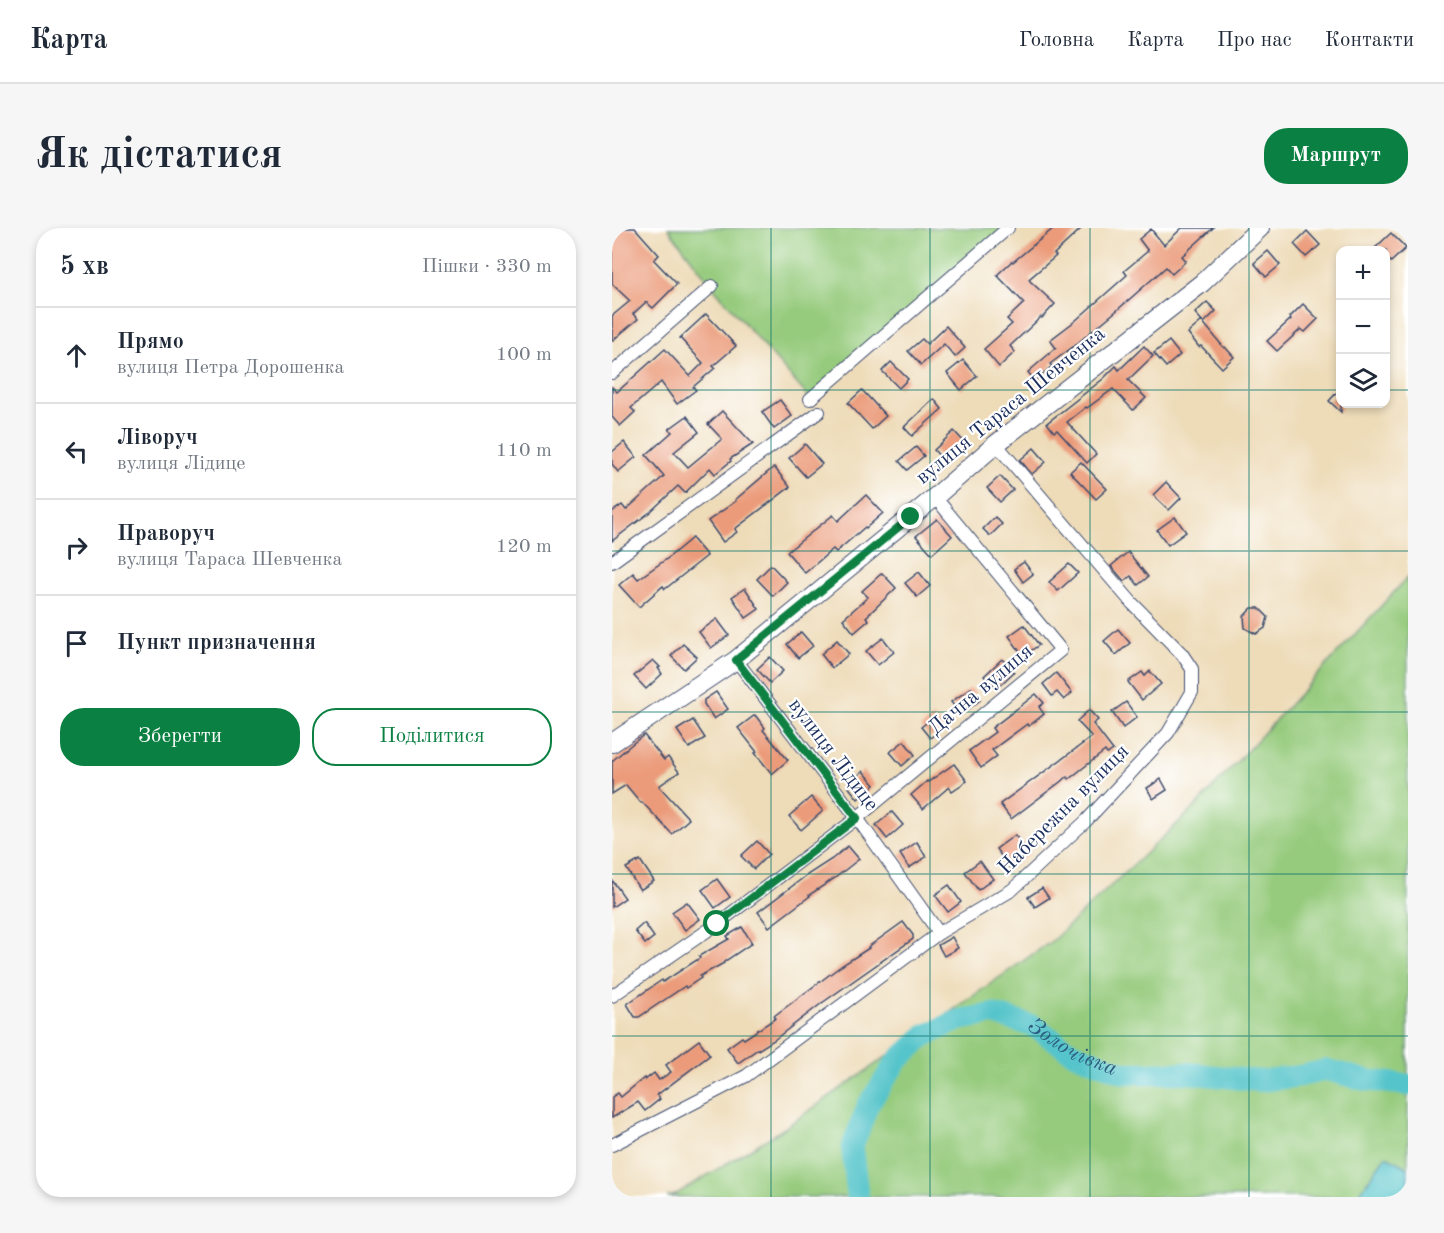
<!DOCTYPE html>
<html lang="uk">
<head>
<meta charset="utf-8">
<style>
	body { margin:0; font-family:"Old Standard TT",serif; background:#f6f6f7; color:#1f2937 }
	.controls { position:absolute; right:18px; top:18px; display:grid; overflow:hidden; border-radius:12px; box-shadow:0 3px 9px #0003 }
	.controls button { width:54px; height:54px; display:grid; place-items:center; padding:0; border:0; border-bottom:2px solid #e0e1e3; background:#fff; color:#1f2937; font:30px sans-serif }
	.stop { position:absolute; width:18px; height:18px; margin:-14px; border:4px solid #0b8043; border-radius:50%; background:#fff }
	.stop.end { background:#0b8043; border-color:#fff; box-shadow:0 2px 6px #0008 }
	.list { margin:0; padding:0; list-style:none }
	h2 { display:flex; justify-content:space-between; align-items:center; height:78px; margin:0; padding:0 24px; font-size:26px }
	h2 small { font-size:20px; font-weight:400; color:#747a83 }
	.list li { display:grid; grid-template-columns:39px 1fr auto; gap:18px; align-items:center; box-sizing:border-box; height:96px; padding:0 24px; border-top:2px solid #e0e1e3 }
	.list b { display:block; font-size:22px; white-space:nowrap }
	.list p { margin:0; font-size:20px; white-space:nowrap; color:#747a83 }
	.list em { font-size:20px; font-style:normal; color:#747a83 }
	.actions { display:flex; gap:12px; padding:18px 24px }
	.actions a { flex:1; padding:14px 0; border:2px solid #0b8043; border-radius:24px; text-align:center; font-size:21px; color:#0b8043 }
	.actions .main { background:#0b8043; color:#fff }
	.icon { flex:none; width:33px; height:33px; fill:none; stroke:currentColor; stroke-width:2; stroke-linecap:round; stroke-linejoin:round }
	.map { position:relative; flex:none; width:796px; height:969px; overflow:hidden; border-radius:24px }
	header { display:flex; align-items:center; gap:36px; box-sizing:border-box; height:84px; padding:0 30px; background:#fff; border-bottom:2px solid #e0e1e3 }
	header strong { font-size:28px }
	nav { display:flex; gap:33px; margin-inline-start:auto; font-size:21px }
	.intro { display:flex; align-items:center; justify-content:space-between; box-sizing:border-box; height:144px; padding:0 36px }
	h1 { margin:0; font-size:42px }
	.button { padding:15px 27px; border-radius:24px; background:#0b8043; color:#fff; font-size:21px; font-weight:700 }
	main { display:flex; gap:36px; padding:0 36px }
	aside { flex:1; background:#fff; border-radius:24px; box-shadow:0 3px 9px #0003 }
	.map>svg:first-child { display:block }
	.green { fill:#96cb7d; stroke:#587d6e; stroke-width:1.5 }
	.water { fill:#57c5cb; stroke:#397a94; stroke-width:1.5 }
	.lines { fill:none; stroke-linecap:round; stroke-linejoin:round }
	.river { stroke:#57c5cb; stroke-width:22 }
	.building { fill:#eb9b7a }
	.street-casing { stroke:#3b496c; stroke-width:14 }
	.secondary-casing { stroke:#3b496c; stroke-width:20 }
	.street { stroke:#fff; stroke-width:12 }
	.secondary { stroke:#fff; stroke-width:18 }
	.route { stroke:#0b8043; stroke-width:8 }
	.grid { fill:none; stroke:#0f766e; stroke-width:1.5; stroke-opacity:0.55 }
	.labels { text-anchor:middle; dominant-baseline:central; stroke-width:4.5; stroke-linejoin:round; paint-order:stroke }
	.street-label { font-size:21px; fill:#1b2f5e; stroke:#fff }
	.water-label { font-size:22px; font-style:italic; fill:#2d5c7f; stroke:#fff }
</style>
</head>
<body>
<header>
<strong>Карта</strong>
<nav><a>Головна</a><a>Карта</a><a>Про нас</a><a>Контакти</a></nav>
</header>
<div class="intro"><h1>Як дістатися</h1><a class="button">Маршрут</a></div>
<main>
<aside>
<h2>5 хв<small>Пішки · 330 m</small></h2>
<ul class="list">
<li><svg class="icon" aria-label="ahead" viewBox="0 0 24 24"><path d="M12 20V5M6 11l6-6 6 6"/></svg><div><b>Прямо</b><p>вулиця Петра Дорошенка</p></div><em>100 m</em></li>
<li><svg class="icon" aria-label="left" viewBox="0 0 24 24"><path d="M17 20v-9H6M10 6l-5 5 5 5"/></svg><div><b>Ліворуч</b><p>вулиця Лідице</p></div><em>110 m</em></li>
<li><svg class="icon" aria-label="right" viewBox="0 0 24 24"><path d="M7 20v-9h11M14 6l5 5-5 5"/></svg><div><b>Праворуч</b><p>вулиця Тараса Шевченка</p></div><em>120 m</em></li>
<li><svg class="icon" aria-label="arrive" viewBox="0 0 24 24"><path d="M6 21V4h12l-3 4 3 4H6"/></svg><div><b>Пункт призначення</b></div></li>
</ul>
<div class="actions"><a class="main">Зберегти</a><a>Поділитися</a></div>
</aside>
<div class="map">
<svg width="796" height="969" viewBox="0 0 796 969">
	<rect width="100%" height="100%" fill="#fff"/>
	<filter id="ink" filterUnits="userSpaceOnUse"><feTurbulence type="fractalNoise" baseFrequency=".0167" numOctaves="2"/><feDisplacementMap in="SourceGraphic" scale="12" xChannelSelector="R" yChannelSelector="G"/><feConvolveMatrix kernelMatrix="1 2 1 2 8 2 1 2 1" color-interpolation-filters="sRGB"/></filter>
	<filter id="wash" filterUnits="userSpaceOnUse"><feTurbulence type="fractalNoise" baseFrequency=".008" numOctaves="4" result="noise"/><feDisplacementMap in="SourceGraphic" scale="24" xChannelSelector="R" yChannelSelector="G"/><feGaussianBlur stdDeviation="1.35" result="paint"/><feColorMatrix in="noise" values="0 0 0 0 0 0 0 0 0 0 0 0 0 0 0 0 0 1.4 0 .05"/><feComposite in="paint" operator="in"/></filter>
	<g filter="url(#wash)">
		<rect width="100%" height="100%" fill="#eedcb9"/>
		<g class="green">
			<polygon points="56,0 396,0 198,171 100,58"/>
			<polygon points="796,349 796,940 774,928 745,969 55,969 63,967 168,903 441,712 583,579"/>
		</g>
		<polygon class="water" points="774,928 796,940 796,969 745,969"/>
		<g class="lines">
			<path class="river" id="s1" d="M 246,969 L 240,920 L 256,877 L 285,833 L 312,808 L 347,792 L 381,786 L 421,798 L 461,825 L 512,845 L 576,845 L 648,853 L 688,848 L 715,842 L 753,852 L 796,857"/>
		</g>
		<g id="blocks">
			<g class="building">
				<polygon points="0,0 23,0 47,27 42,32 65,56 41,80 34,74 21,86 26,91 0,113 0,88 18,73 0,56"/>
				<polygon points="442,0 470,0 442,26 444,28 417,51 418,53 443,76 430,90 429,89 398,118 403,124 387,139 372,121 400,96 395,91 412,75 385,47 400,33 401,34"/>
				<polygon points="570,0 601,0 570,28 574,33 560,46 554,39 503,84 462,118 438,136 440,138 423,153 416,144 444,120 438,112 463,93 515,47 512,43 536,23 527,11 539,1 552,17"/>
				<polygon points="695,3 708,17 694,29 682,16"/>
				<polygon points="779,5 794,20 779,34 774,29 774,22 761,22"/>
				<polygon points="656,23 668,37 654,49 642,35"/>
				<polygon points="595,74 604,83 592,95 583,85"/>
				<polygon points="691,76 706,91 693,104 689,101 665,123 655,113 679,91 678,89"/>
				<polygon points="94,86 124,118 101,138 103,140 81,159 84,162 65,176 49,154 19,180 23,184 8,198 0,189 0,159 5,164 53,121 78,148 91,135 68,110"/>
				<polygon points="590,93 612,120 613,119 622,129 610,140 589,118 587,119 576,105"/>
				<polygon points="334,98 353,120 343,129 332,116 309,137 296,123 310,111 315,116"/>
				<polygon points="557,113 568,127 554,139 542,125"/>
				<polygon points="532,118 541,128 516,152 534,170 521,182 501,161 475,180 474,179 455,194 484,226 475,235 445,202 442,204 435,195 491,151 504,138 507,142"/>
				<polygon points="351,132 365,148 349,162 335,145"/>
				<polygon points="279,134 296,151 287,160 270,143"/>
				<polygon points="729,160 729,184 717,173"/>
				<polygon points="250,162 274,188 260,201 236,175"/>
				<polygon points="322,171 330,181 300,208 292,199"/>
				<polygon points="168,172 180,188 162,201 150,184"/>
				<polygon points="110,183 141,216 118,231 119,233 103,246 98,240 73,265 66,258 38,284 0,313 0,284 10,277 14,282 52,248 34,227 60,204 57,201 75,188 87,204 62,224 76,239 110,211 96,196"/>
				<polygon points="342,203 354,216 333,234 322,222"/>
				<polygon points="12,214 24,229 6,244 0,236 0,224"/>
				<polygon points="193,216 210,236 194,249 177,230"/>
				<polygon points="304,219 312,228 295,242 287,233"/>
				<polygon points="422,220 434,234 420,246 408,232"/>
				<polygon points="469,234 495,261 484,271 458,244"/>
				<polygon points="162,239 178,259 123,301 125,304 111,314 96,293 124,273 123,272"/>
				<polygon points="388,248 401,262 388,274 375,260"/>
				<polygon points="554,254 569,270 557,282 541,267"/>
				<polygon points="254,267 271,285 254,300 253,299 224,324 221,321 193,345 175,324 221,287 226,293"/>
				<polygon points="383,289 390,296 378,308 371,301"/>
				<polygon points="563,289 574,304 556,317 545,302"/>
				<polygon points="325,291 340,308 320,326 304,308"/>
				<polygon points="80,310 95,328 53,361 51,358 27,379 7,357 21,345 26,351 56,330"/>
				<polygon points="516,324 536,349 526,357 519,348 512,353 499,338"/>
				<polygon points="412,334 421,346 411,354 402,341"/>
				<polygon points="457,336 466,345 446,363 437,354"/>
				<polygon points="159,337 175,354 161,368 145,351"/>
				<polygon points="307,344 318,358 305,369 293,355"/>
				<polygon points="270,345 284,360 254,389 257,392 242,405 231,391 256,369 250,363"/>
				<polygon points="133,360 147,381 134,390 120,369"/>
				<polygon points="640,380 647,380 656,389 653,400 644,406 633,400 632,388"/>
				<polygon points="105,391 117,407 99,420 87,404"/>
				<polygon points="412,397 427,417 411,428 397,408"/>
				<polygon points="506,401 518,415 504,427 492,413"/>
				<polygon points="189,404 201,418 186,430 175,416"/>
				<polygon points="271,410 282,424 266,437 254,423"/>
				<polygon points="225,412 237,426 220,440 209,426"/>
				<polygon points="71,416 85,429 72,441 59,428"/>
				<polygon points="158,429 171,443 158,455 145,441"/>
				<polygon points="390,431 402,444 385,460 372,448"/>
				<polygon points="41,432 48,439 46,440 50,446 34,461 22,448"/>
				<polygon points="538,443 549,456 530,472 516,454 530,444 533,448"/>
				<polygon points="444,445 460,465 452,472 445,464 440,468 431,456"/>
				<polygon points="359,460 368,472 349,487 339,474"/>
				<polygon points="104,464 116,481 102,491 92,476 92,472"/>
				<polygon points="424,466 432,475 427,479 432,486 417,498 415,496 380,522 385,528 369,540 357,523 383,504 380,500"/>
				<polygon points="514,474 525,489 511,500 500,484"/>
				<polygon points="477,482 486,492 481,496 501,522 495,526 493,523 471,540 457,551 455,549 399,591 388,576 480,509 465,493"/>
				<polygon points="143,487 153,500 151,502 176,532 160,546 143,525 145,524 126,500"/>
				<polygon points="322,489 331,500 318,510 309,499"/>
				<polygon points="81,492 93,510 77,520 65,502"/>
				<polygon points="32,507 52,532 56,529 67,544 47,558 77,591 60,606 30,574 29,575 14,557 0,566 0,533 20,516"/>
				<polygon points="292,513 303,527 290,538 278,524"/>
				<polygon points="342,536 355,553 340,563 337,559 311,581 299,567 315,553 316,554"/>
				<polygon points="251,543 263,557 246,571 235,557"/>
				<polygon points="549,551 555,562 541,571 535,560"/>
				<polygon points="199,569 211,583 189,602 177,588"/>
				<polygon points="280,584 291,597 275,611 264,597"/>
				<polygon points="403,607 417,626 398,640 384,621"/>
				<polygon points="145,613 157,626 142,641 129,628"/>
				<polygon points="305,614 314,629 297,640 288,626"/>
				<polygon points="236,618 247,631 223,650 197,667 198,668 157,699 146,684 195,647 220,631"/>
				<polygon points="28,632 42,653 28,662 14,640"/>
				<polygon points="368,633 381,651 366,662 353,644"/>
				<polygon points="105,651 118,669 103,680 90,662"/>
				<polygon points="0,652 13,670 0,679"/>
				<polygon points="337,657 349,674 336,684 323,667"/>
				<polygon points="430,660 437,670 423,679 416,669"/>
				<polygon points="75,674 88,691 73,702 60,684"/>
				<polygon points="291,694 301,707 301,711 210,775 162,812 146,822 146,821 126,835 115,820 130,809 132,811 164,790 162,788 229,738 257,720 256,719"/>
				<polygon points="32,695 42,709 33,716 23,703"/>
				<polygon points="130,699 140,715 112,734 112,735 88,748 89,750 74,760 73,758 27,789 23,789 15,776 50,752 51,754 88,730 87,728 117,711 115,708"/>
				<polygon points="340,709 346,720 332,728 326,717"/>
				<polygon points="87,812 98,827 45,867 48,871 33,883 26,874 0,890 0,869 6,865 9,869 32,850 33,852 42,845 47,852 59,844 54,837"/>
			</g>
		</g>
	</g>
	<g filter="url(#ink)">
		<use href="#blocks" fill-opacity="0" stroke="#3b496c" stroke-width="1.5"/>
		<g class="lines">
			<defs>
				<g id="street">
					<polyline points="0,145 100,58"/>
					<polyline points="198,171 396,0"/>
					<polyline points="0,334 207,184"/>
					<polyline points="124,432 245,590 327,705"/>
					<polyline points="0,768 105,696 245,590 449,422 323,269"/>
					<polyline points="0,917 134,848 327,705 400,662 474,593 556,505 580,464 580,441 570,426 520,375 384,216"/>
				</g>
				<polyline id="secondary" points="0,515 124,432 323,269 384,216 590,55 648,0"/>
			</defs>
			<use href="#street" class="street-casing"/>
			<use href="#secondary" class="secondary-casing"/>
			<use href="#street" class="street"/>
			<use href="#secondary" class="secondary"/>
		</g>
	</g>
	<g class="lines" filter="url(#ink)">
		<polyline class="route" points="105,696 245,590 124,432 299,289"/>
	</g>
	<path class="grid" d="M 159,0 L 159,969M 318,0 L 318,969M 478,0 L 478,969M 637,0 L 637,969M 0,162 L 728,162M 774,162 L 796,162M 0,323 L 796,323M 0,484 L 796,484M 0,646 L 796,646M 0,808 L 796,808"/>
	<g class="labels">
		<g class="street-label">
			<text transform="translate(399 178) rotate(-39)">вулиця Тараса Шевченка</text>
			<text transform="translate(369 462) rotate(-40)">Дачна вулиця</text>
			<text transform="translate(221 527) rotate(53)">вулиця Лідице</text>
			<text transform="translate(452 582) rotate(-45)">Набережна вулиця</text>
		</g>
		<g class="water-label">
			<text stroke="none"><textPath href="#s1" startOffset="345">Золочівка</textPath></text>
		</g>
	</g>
</svg>
<div class="controls">
<button>+</button>
<button>−</button>
<button><svg class="icon" aria-label="layers" viewBox="0 0 24 24"><path d="M12 4l9 5-9 5-9-5zM3 14l9 5 9-5"/></svg></button>
</div>
<div class="stop" style="left:105px;top:696px"></div>
<div class="stop end" style="left:299px;top:289px"></div>
</div>
</main>
</body>
</html>
